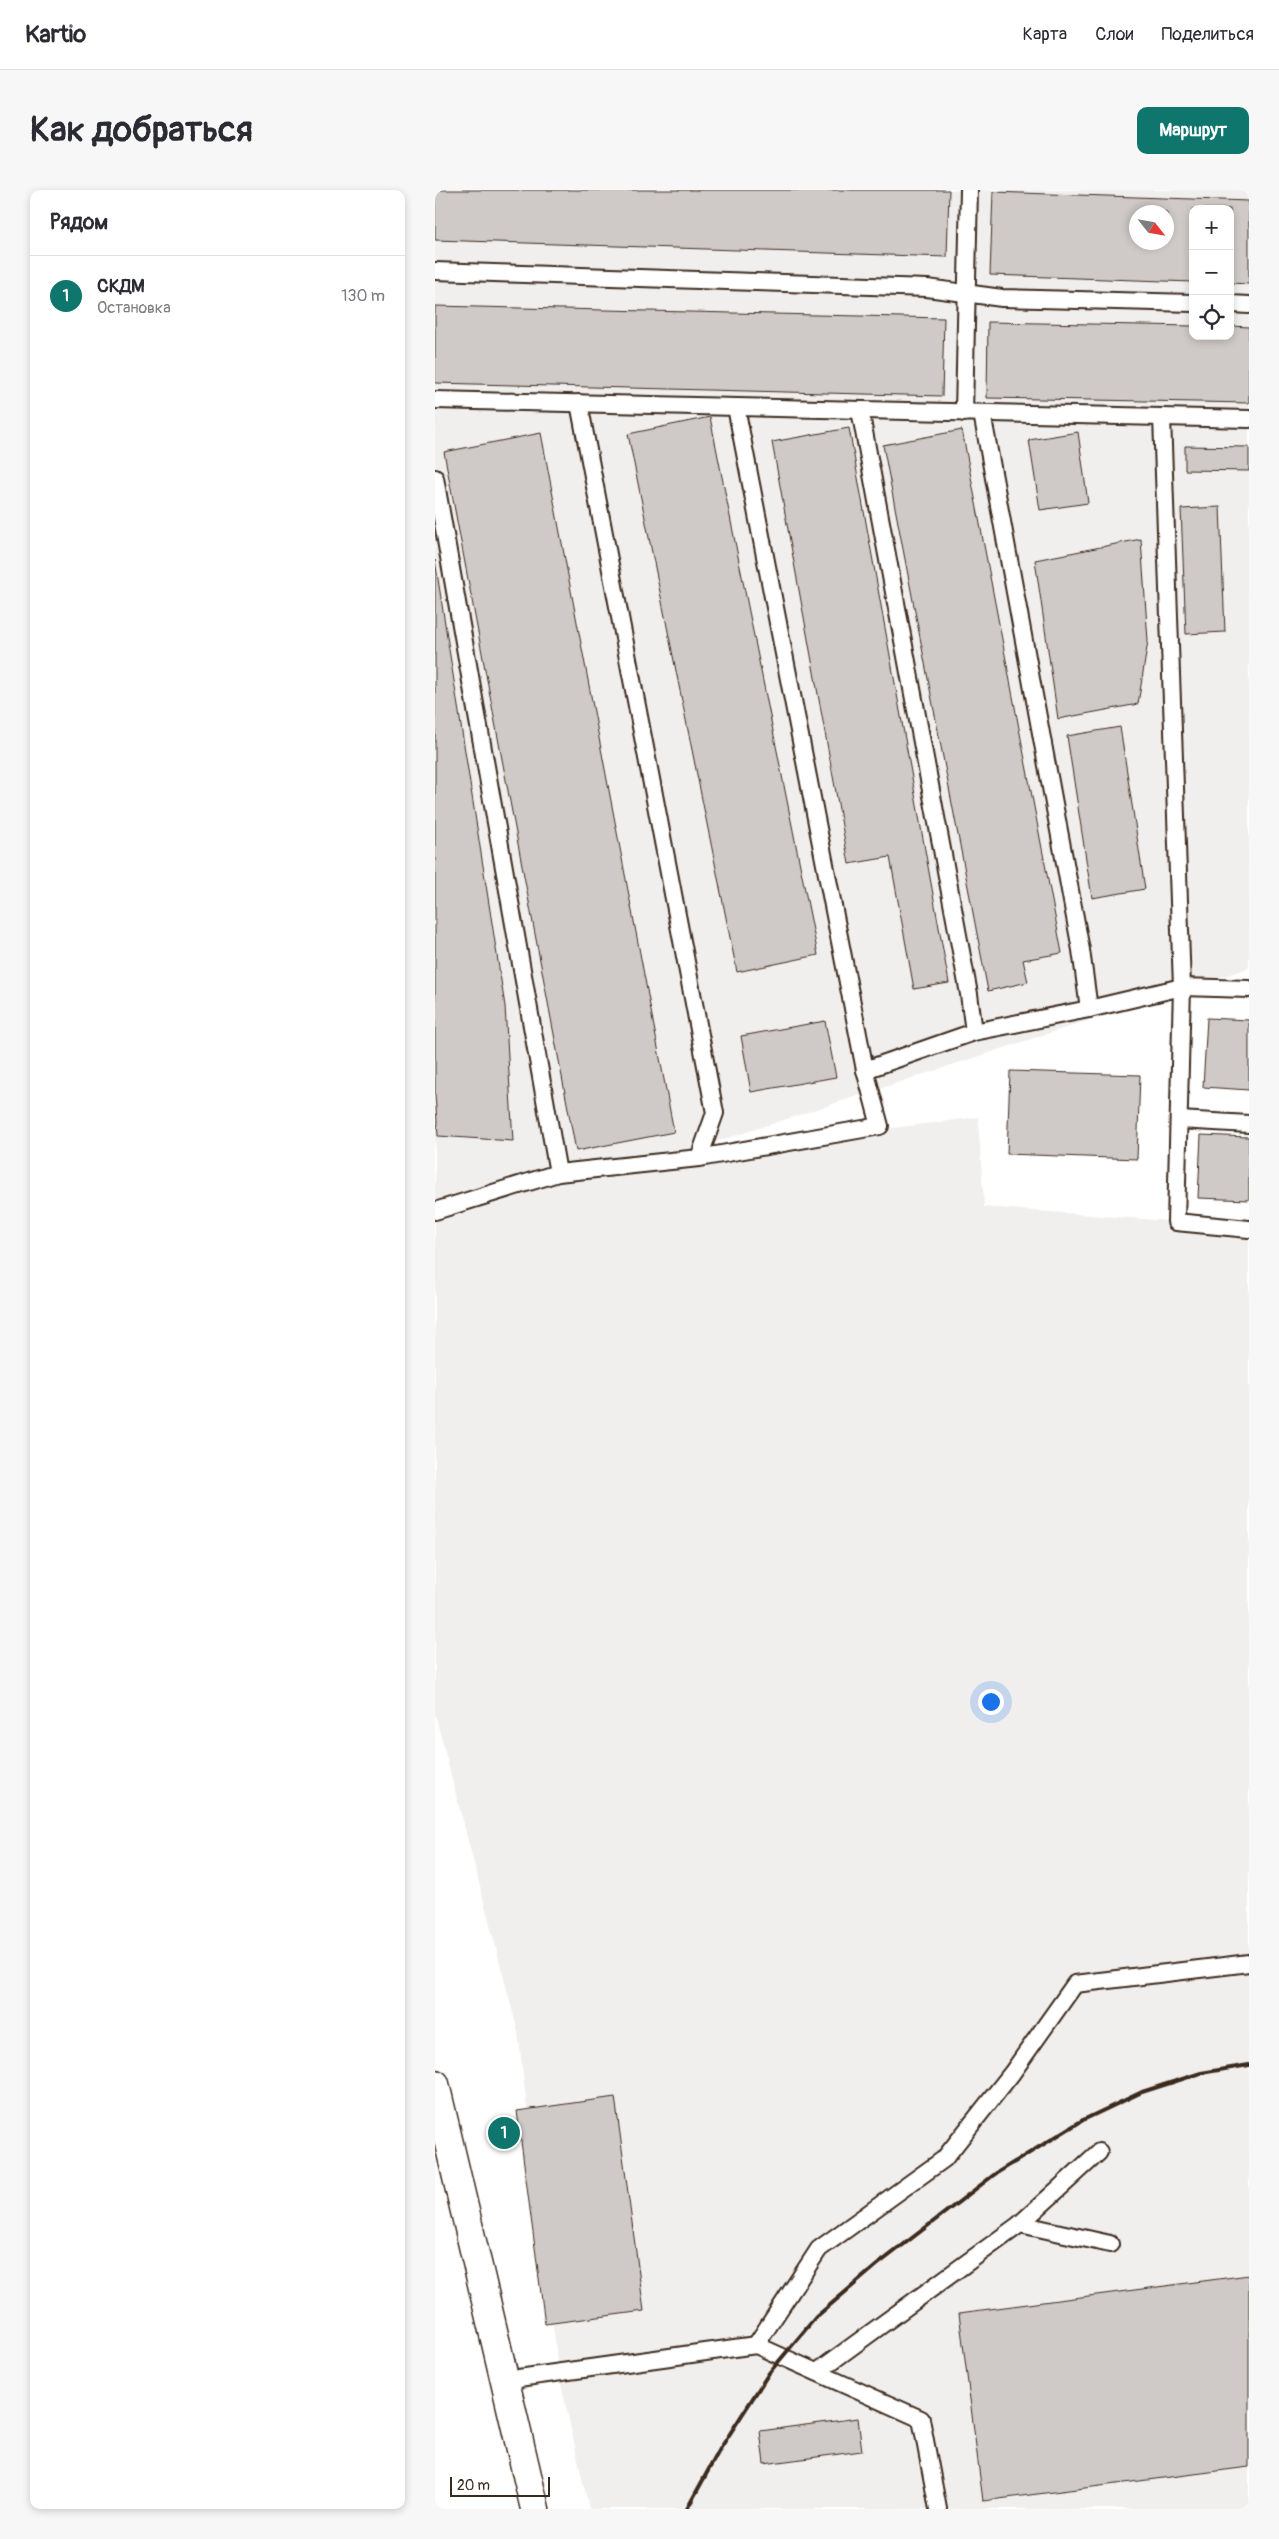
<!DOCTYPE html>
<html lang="ru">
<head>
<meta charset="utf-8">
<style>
	body { margin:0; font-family:Pangolin,sans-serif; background:#f7f7f7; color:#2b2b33 }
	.controls { position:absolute; right:15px; top:15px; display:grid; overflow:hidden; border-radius:10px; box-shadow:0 2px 8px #0003 }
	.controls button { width:45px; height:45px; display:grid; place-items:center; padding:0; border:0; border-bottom:1px solid #e1e1e2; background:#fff; color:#2b2b33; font:25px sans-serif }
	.compass { position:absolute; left:694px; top:15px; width:45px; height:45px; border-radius:50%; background:#fff; box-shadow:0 2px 8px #0003; rotate:121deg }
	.scale { position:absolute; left:15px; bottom:12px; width:100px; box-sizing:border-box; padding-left:5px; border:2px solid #3b2a1e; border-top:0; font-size:14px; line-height:18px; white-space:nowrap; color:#3b2a1e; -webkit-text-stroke:4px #fff; paint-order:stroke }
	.you { position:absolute; left:555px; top:1511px; width:18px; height:18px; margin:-12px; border:4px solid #fff; border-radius:50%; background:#1a73e8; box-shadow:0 0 0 8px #1a73e833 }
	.badge { display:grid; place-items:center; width:32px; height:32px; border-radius:50%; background:#0f766e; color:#fff; font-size:16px; font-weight:700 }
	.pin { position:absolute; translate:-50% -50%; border:2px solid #fff; box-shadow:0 1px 5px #0006 }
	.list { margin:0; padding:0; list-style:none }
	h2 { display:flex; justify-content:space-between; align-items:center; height:65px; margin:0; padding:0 20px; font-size:21px }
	h2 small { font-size:16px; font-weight:400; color:#7c7c81 }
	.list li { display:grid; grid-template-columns:32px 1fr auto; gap:15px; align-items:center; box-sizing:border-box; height:80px; padding:0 20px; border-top:1px solid #e1e1e2 }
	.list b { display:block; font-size:19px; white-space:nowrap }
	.list p { margin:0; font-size:16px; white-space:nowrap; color:#7c7c81 }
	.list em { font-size:16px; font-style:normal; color:#7c7c81 }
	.icon { flex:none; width:28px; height:28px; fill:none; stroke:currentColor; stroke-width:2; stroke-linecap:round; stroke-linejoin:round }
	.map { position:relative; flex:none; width:814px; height:2319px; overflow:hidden; border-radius:10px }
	header { display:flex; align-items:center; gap:30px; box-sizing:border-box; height:70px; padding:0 25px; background:#fff; border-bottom:1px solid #e1e1e2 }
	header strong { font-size:24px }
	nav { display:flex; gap:28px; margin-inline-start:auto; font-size:18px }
	.intro { display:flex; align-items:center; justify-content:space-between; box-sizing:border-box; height:120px; padding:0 30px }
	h1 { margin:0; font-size:35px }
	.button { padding:12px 22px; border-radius:10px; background:#0f766e; color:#fff; font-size:18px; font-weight:700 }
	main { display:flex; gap:30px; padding:0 30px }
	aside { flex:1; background:#fff; border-radius:10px; box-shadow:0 2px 8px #0003 }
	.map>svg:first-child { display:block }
	.built { fill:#f1efee; fill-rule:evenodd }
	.building { fill:#cfcac7; stroke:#3b2a1e; fill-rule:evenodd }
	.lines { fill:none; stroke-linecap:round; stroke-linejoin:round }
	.service-casing { stroke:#3b2a1e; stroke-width:20 }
	.minor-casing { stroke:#3b2a1e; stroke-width:31 }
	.service { stroke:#fff; stroke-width:16 }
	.minor { stroke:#fff; stroke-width:28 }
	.rail { stroke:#3b2a1e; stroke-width:4 }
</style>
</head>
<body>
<header>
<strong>Kartio</strong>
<nav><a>Карта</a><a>Слои</a><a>Поделиться</a></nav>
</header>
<div class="intro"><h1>Как добраться</h1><a class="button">Маршрут</a></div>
<main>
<aside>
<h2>Рядом<small></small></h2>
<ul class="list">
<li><span class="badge">1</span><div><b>СКДМ</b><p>Остановка</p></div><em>130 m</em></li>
</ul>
</aside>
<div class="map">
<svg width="814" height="2319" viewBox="0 0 814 2319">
	<rect width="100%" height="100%" fill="#fff"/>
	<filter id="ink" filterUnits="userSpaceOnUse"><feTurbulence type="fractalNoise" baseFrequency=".02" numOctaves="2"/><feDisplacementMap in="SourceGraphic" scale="10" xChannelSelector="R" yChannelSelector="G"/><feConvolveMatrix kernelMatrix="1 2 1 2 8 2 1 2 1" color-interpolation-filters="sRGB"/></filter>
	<g filter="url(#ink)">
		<path class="built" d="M 0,0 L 814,0 L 814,778 L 235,967 L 543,927 L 549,1017 L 814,1037 L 814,2319 L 154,2319 L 123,2181 L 118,2134 L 110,2134 L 82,1921 L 92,1919 L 83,1842 L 0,1524 ZM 758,19 L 795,19 L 795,146 L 758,146 ZM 702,22 L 732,22 L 732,52 L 702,52 Z"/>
		<g class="building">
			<polygon points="0,0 514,0 512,67 0,50"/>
			<path d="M 558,2 L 814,11 L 814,94 L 795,93 L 795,19 L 758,19 L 758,92 L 555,85 ZM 702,22 L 732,22 L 732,52 L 702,52 Z"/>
			<polygon points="0,116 509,128 507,206 0,193"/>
			<polygon points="553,132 758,136 758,146 795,146 795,136 814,137 814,213 552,208"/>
			<polygon points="275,227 383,765 302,782 193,244"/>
			<polygon points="414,238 514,793 479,799 455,667 414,674 337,252"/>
			<polygon points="527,240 627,763 588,770 593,792 553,801 448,255"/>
			<polygon points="643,242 653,313 605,320 594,250"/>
			<polygon points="106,243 239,942 141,961 9,262"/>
			<polygon points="750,256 814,257 814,281 750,280"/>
			<polygon points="785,317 790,442 751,444 746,319"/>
			<polygon points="706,349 713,451 703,514 623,529 600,370"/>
			<polygon points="0,370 70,816 78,951 3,946 0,905"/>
			<polygon points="685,537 710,699 657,708 632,546"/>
			<polygon points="772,828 814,830 814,900 768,897"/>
			<polygon points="390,831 401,887 316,902 306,846"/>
			<polygon points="575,881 705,885 702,969 572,964"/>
			<polygon points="766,945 814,947 814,1010 763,1008"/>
			<polygon points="180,1907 209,2121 110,2134 82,1921"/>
			<polygon points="814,2085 814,2277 548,2311 524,2123"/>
			<polygon points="423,2228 427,2261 329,2274 325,2241"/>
		</g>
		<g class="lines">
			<defs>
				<g id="service">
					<polyline points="0,81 492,98 567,108 758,113"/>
					<polyline points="795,114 814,115"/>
					<polyline points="0,210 814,229"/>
					<polyline points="425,220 534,804 539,842 430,880"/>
					<polyline points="529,223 534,0"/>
					<polyline points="727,227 747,797 741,1032 814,1039"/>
					<polyline points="0,288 123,983 0,1021"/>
					<polyline points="654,819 747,797 814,799"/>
					<polyline points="539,842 654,819 646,760 547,223"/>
					<polyline points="744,930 814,934"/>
					<polyline points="264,968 445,936 430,880 301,217"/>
					<polyline points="123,983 264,968 280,923 144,213"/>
					<polyline points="585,2034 664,1962"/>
					<polyline points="321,2155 384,2059 509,1969 577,1883 640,1794 814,1773"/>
					<polyline points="382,2182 585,2034 675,2054"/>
					<polyline points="69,2190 321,2155 486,2229 503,2319"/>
				</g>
				<polyline id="minor" points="0,1894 100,2319"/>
			</defs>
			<use href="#service" class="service-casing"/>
			<use href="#minor" class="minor-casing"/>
			<use href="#service" class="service"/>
			<use href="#minor" class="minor"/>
			<polyline class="rail" points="252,2319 285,2259 334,2183 381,2127 442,2075 560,1984 648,1930 707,1902 766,1883 814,1875"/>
		</g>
	</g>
</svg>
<div class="controls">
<button>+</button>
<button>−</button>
<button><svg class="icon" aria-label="locate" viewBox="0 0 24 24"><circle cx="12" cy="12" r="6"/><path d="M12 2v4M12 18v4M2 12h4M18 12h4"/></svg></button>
</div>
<svg class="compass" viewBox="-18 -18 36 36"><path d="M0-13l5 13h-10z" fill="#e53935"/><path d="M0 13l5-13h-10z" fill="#7c7c81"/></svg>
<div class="scale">20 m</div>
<div class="you"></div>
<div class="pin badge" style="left:69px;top:1943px">1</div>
</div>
</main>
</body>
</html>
